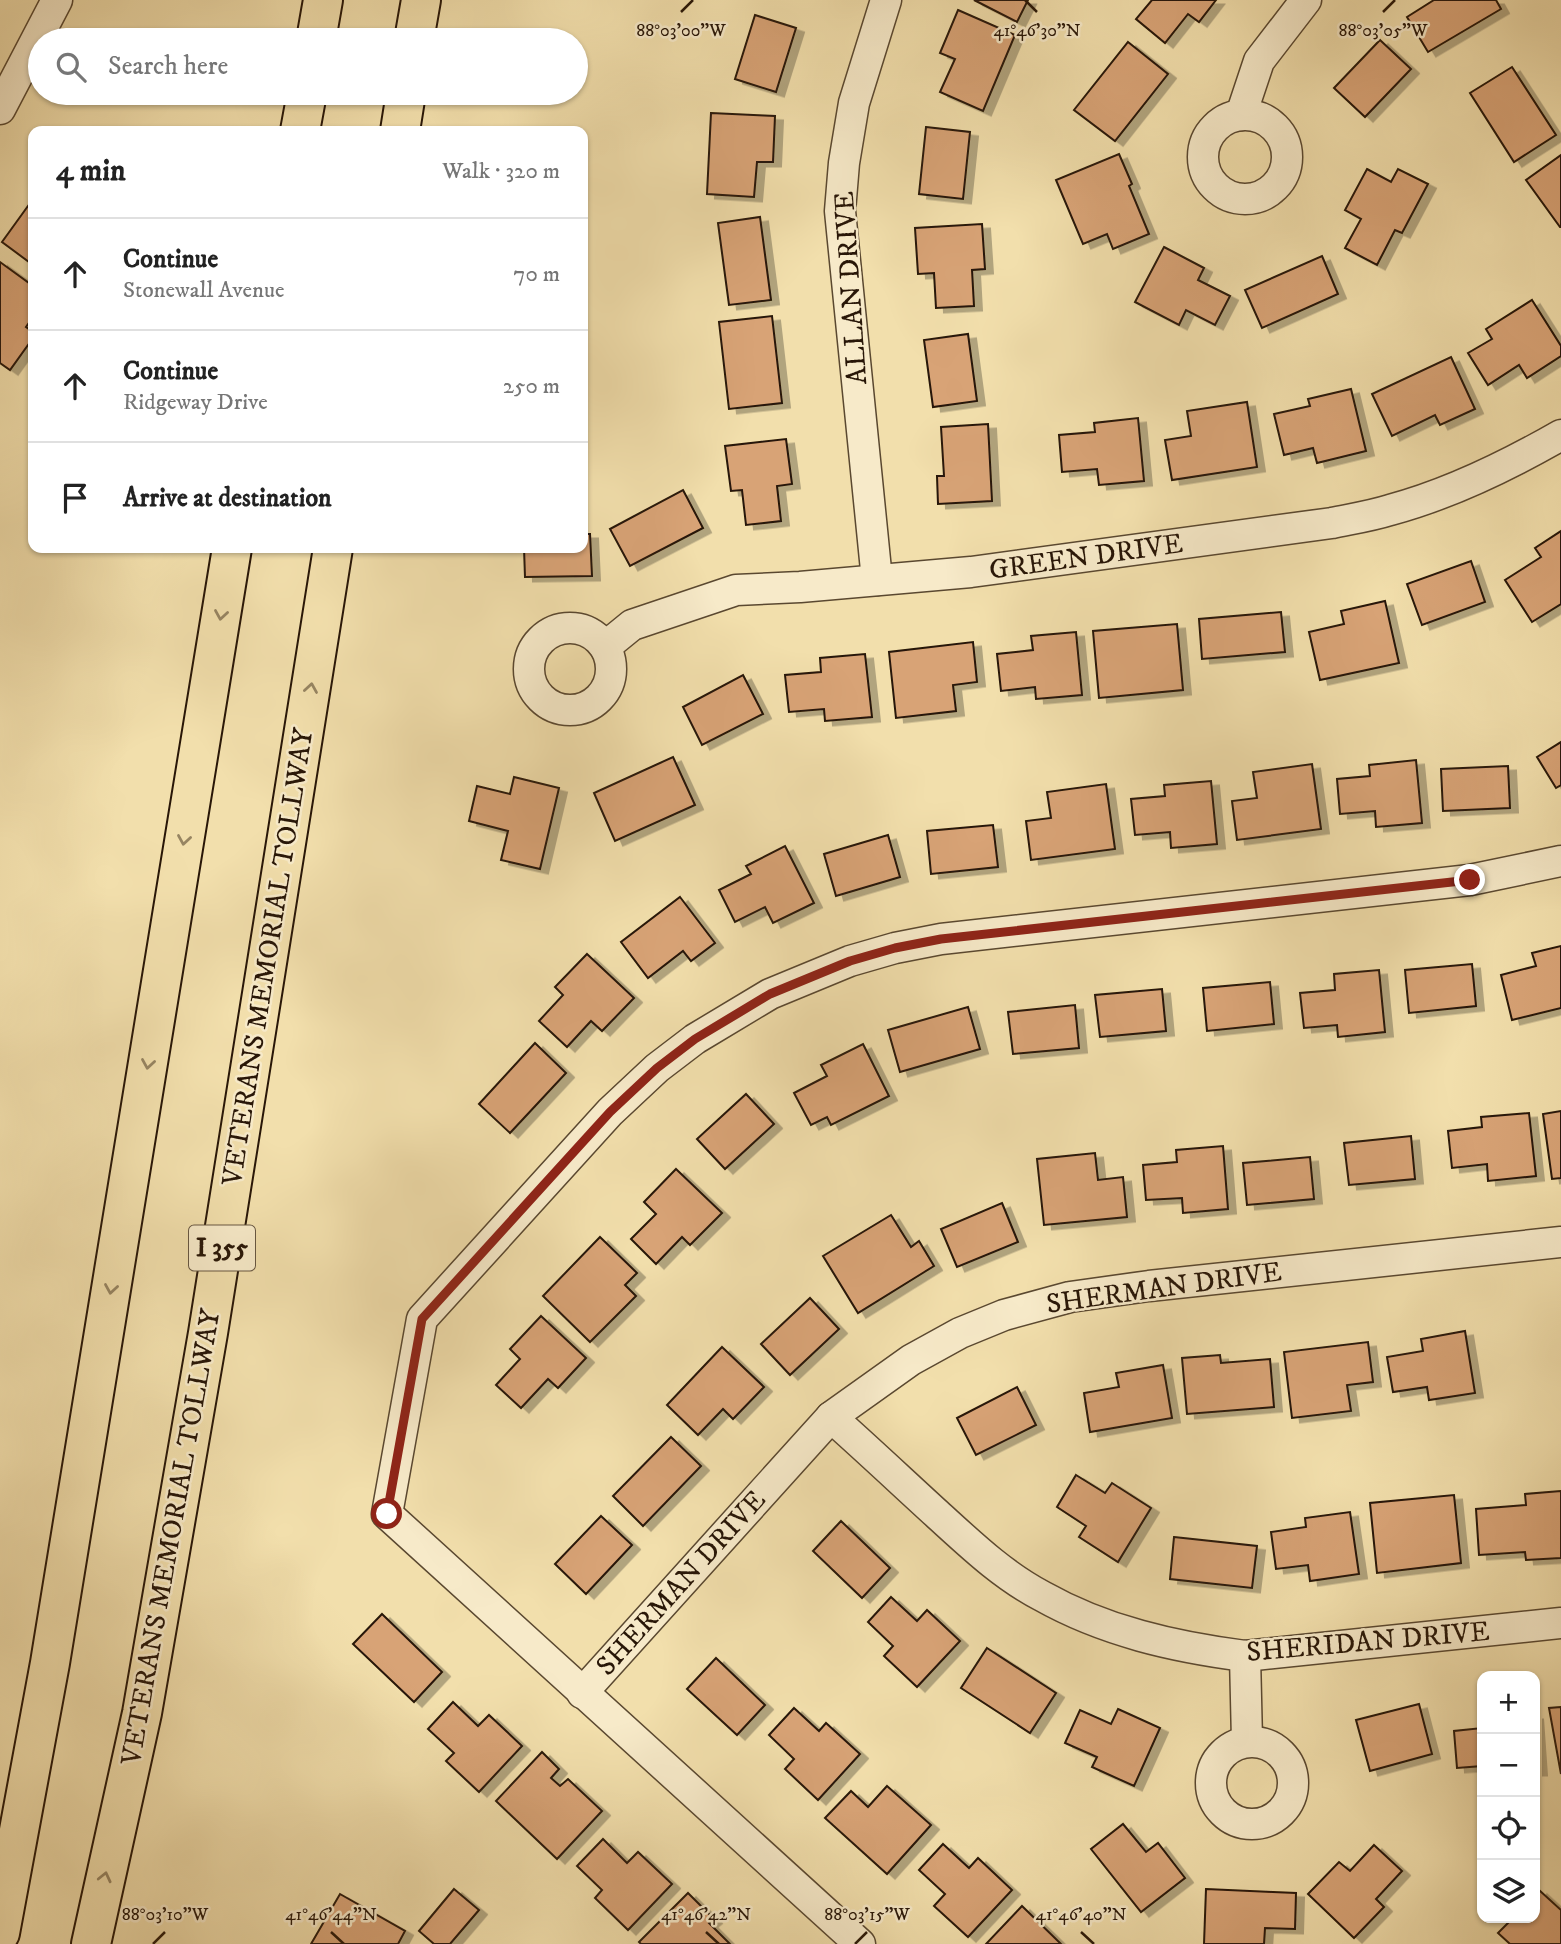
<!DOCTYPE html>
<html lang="en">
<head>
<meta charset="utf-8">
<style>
	body { margin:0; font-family:"IM FELL DW Pica",serif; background:#f2f2f2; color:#222 }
	.controls { position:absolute; right:21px; bottom:21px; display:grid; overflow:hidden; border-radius:14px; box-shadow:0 2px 5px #0004 }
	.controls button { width:63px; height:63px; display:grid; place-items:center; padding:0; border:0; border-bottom:2px solid #e0e0e0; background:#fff; color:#222; font:35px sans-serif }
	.stop { position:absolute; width:21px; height:21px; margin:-16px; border:5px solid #8f2418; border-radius:50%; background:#fff }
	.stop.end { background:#8f2418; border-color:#fff; box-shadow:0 2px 7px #0008 }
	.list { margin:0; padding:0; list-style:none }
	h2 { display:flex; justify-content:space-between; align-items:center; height:91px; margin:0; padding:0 28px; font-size:30px }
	h2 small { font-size:23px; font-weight:400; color:#767676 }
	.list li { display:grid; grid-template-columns:46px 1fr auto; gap:21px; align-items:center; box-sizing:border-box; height:112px; padding:0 28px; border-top:2px solid #e0e0e0 }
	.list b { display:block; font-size:26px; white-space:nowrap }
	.list p { margin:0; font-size:23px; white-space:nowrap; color:#767676 }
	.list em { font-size:23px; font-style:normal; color:#767676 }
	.icon { flex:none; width:38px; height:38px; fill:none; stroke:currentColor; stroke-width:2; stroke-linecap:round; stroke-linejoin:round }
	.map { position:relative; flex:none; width:1561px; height:1944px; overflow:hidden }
	.search { position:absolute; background:#fff; box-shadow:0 2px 5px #0004; left:28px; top:28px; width:560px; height:77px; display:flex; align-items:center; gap:18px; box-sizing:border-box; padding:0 24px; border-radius:38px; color:#767676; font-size:26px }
	.panel { position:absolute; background:#fff; box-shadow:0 2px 5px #0004; left:28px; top:126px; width:560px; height:427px; border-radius:14px }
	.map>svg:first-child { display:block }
	.building { fill:#d8a376; stroke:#281607; stroke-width:2; filter:url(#shadow) }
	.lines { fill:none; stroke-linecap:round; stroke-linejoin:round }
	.minor-casing { stroke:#5a4830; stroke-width:33 }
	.motorway-casing { stroke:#281607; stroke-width:42 }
	.minor { stroke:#f7eac9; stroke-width:30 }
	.motorway { stroke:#f2dfac; stroke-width:38 }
	.oneway { stroke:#978562 }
	.route { stroke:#8f2418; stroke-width:9 }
	.ticks { fill:none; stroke:#281607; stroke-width:2.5 }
	.labels { text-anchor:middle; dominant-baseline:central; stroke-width:5; stroke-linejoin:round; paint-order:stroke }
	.shield { fill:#f7eac9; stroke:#665641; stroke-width:2 }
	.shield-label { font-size:26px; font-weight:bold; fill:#281607 }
	.street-label { font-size:28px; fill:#281607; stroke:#f7eac9 }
	.ticks-label { font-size:18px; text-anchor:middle; fill:#281607; stroke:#f7eac9; stroke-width:5; stroke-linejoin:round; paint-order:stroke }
</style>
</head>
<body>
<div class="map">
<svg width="1561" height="1944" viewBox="0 0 1561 1944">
	<defs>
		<filter id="shadow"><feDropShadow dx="8" dy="4.5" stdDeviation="0" flood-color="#0004"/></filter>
	</defs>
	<rect width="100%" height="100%" fill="#f2dfac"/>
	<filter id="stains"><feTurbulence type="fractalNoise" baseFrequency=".00286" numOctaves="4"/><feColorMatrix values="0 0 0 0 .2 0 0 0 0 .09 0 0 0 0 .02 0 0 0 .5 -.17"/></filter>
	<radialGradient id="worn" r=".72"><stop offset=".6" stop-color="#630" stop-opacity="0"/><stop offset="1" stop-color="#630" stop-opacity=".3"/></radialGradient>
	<g class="building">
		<polygon points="974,0 1028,0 1017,22"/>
		<polygon points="1152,0 1216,0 1199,22 1188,14 1165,43 1136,19"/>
		<polygon points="1434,0 1496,0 1501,9 1428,52 1407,17"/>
		<polygon points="958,10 1015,35 983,111 940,92 955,59 940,53"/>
		<polygon points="755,15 796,28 776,92 735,79"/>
		<polygon points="1380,40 1411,69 1365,117 1334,88"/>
		<polygon points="1128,42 1168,74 1115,141 1074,110"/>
		<polygon points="1512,67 1556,135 1514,162 1470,93"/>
		<polygon points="711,113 775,116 773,162 757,162 754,197 707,194"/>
		<polygon points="926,127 970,132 963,199 919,194"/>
		<polygon points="1119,154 1132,184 1129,186 1149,234 1113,249 1107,234 1083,244 1056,180"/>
		<polygon points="1561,155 1561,227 1560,227 1526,180"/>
		<polygon points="1367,169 1391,182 1398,169 1428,184 1402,233 1395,230 1377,265 1345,248 1361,219 1345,210"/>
		<polygon points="33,199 33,265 2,242"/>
		<polygon points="760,217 771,300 729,305 718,223"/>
		<polygon points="982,224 985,269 972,270 974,306 936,308 934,273 918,274 915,228"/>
		<polygon points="1164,247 1204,268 1198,280 1230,296 1215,325 1186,310 1179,325 1135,302"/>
		<polygon points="1322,256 1338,294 1262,328 1245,290"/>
		<polygon points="0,262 33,286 33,317 26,327 33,332 33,338 10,370 0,363"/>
		<polygon points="1532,300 1561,346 1561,356 1527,378 1519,365 1488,385 1468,353 1492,339 1486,329"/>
		<polygon points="772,316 782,403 729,409 719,322"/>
		<polygon points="968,334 977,401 933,407 924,340"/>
		<polygon points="1451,357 1475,409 1440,425 1435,415 1392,436 1372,394"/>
		<polygon points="1351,389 1366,451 1317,463 1313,448 1284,455 1274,414 1310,406 1308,399"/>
		<polygon points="1247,402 1257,467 1172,480 1165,440 1191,436 1187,411"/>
		<polygon points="1138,418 1144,481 1099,485 1097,469 1062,472 1059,435 1095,432 1094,423"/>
		<polygon points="988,424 992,501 938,504 937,476 944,476 941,427"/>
		<polygon points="786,439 792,484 777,486 781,521 746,525 742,490 731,491 725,446"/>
		<polygon points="683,490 703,528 630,566 610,529"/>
		<polygon points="1561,531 1561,604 1532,622 1505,580 1541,557 1535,548"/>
		<polygon points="583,534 590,534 592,576 525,577 524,548 583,548"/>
		<polygon points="1471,561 1485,602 1422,625 1407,584"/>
		<polygon points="1385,601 1399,663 1320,680 1309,632 1344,624 1341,611"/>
		<polygon points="1281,612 1285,652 1202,659 1199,619"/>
		<polygon points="1177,624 1183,690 1099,698 1093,631"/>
		<polygon points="1076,632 1082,695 1036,699 1035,687 1001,691 997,654 1033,650 1031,636"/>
		<polygon points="973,642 977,682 953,685 956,711 896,718 889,652"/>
		<polygon points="865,654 872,717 825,721 824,709 789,712 785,675 821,672 820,658"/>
		<polygon points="743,675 763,714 702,745 683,707"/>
		<polygon points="1561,742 1561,785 1556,788 1537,757"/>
		<polygon points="673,757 695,805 615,841 594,793"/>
		<polygon points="1416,760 1422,823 1376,827 1375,811 1340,814 1337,779 1370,776 1369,765"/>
		<polygon points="1312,764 1321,829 1237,840 1232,801 1257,798 1253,772"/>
		<polygon points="1508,766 1510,808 1443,811 1441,769"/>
		<polygon points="514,777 559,788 540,869 501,860 508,831 469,821 477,786 510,794"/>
		<polygon points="1211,781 1217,844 1171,848 1170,832 1135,835 1131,799 1165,796 1164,785"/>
		<polygon points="1106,784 1115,849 1031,860 1026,821 1051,818 1047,792"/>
		<polygon points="993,825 998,867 931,874 927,831"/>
		<polygon points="888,835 900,877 836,896 824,854"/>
		<polygon points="785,846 814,903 773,923 765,907 735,922 719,890 751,874 746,866"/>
		<polygon points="680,897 715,943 691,961 683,951 648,978 621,942"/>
		<polygon points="1561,946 1561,1008 1512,1020 1501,975 1536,966 1532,953"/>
		<polygon points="587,954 634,998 602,1031 591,1021 567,1047 539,1021 563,995 555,987"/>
		<polygon points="1472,964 1476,1006 1409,1013 1405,970"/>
		<polygon points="1379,970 1385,1032 1338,1037 1337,1025 1304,1028 1300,993 1335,990 1334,974"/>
		<polygon points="1270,982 1274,1024 1207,1031 1203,988"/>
		<polygon points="1162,989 1166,1031 1100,1037 1095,995"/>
		<polygon points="1075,1005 1079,1048 1013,1054 1008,1012"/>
		<polygon points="968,1007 980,1049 900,1072 888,1030"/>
		<polygon points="535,1043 566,1073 510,1133 479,1104"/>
		<polygon points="863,1044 889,1096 831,1125 827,1117 811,1125 794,1093 827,1076 821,1065"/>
		<polygon points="746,1094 774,1124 725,1169 697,1139"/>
		<polygon points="1561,1111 1561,1178 1552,1179 1543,1114"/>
		<polygon points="1529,1113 1536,1176 1488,1181 1487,1164 1452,1168 1448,1131 1482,1127 1481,1117"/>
		<polygon points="1411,1136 1415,1179 1349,1185 1344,1143"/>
		<polygon points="1223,1146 1228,1209 1183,1213 1182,1198 1146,1200 1143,1165 1177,1162 1176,1150"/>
		<polygon points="1095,1153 1098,1180 1123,1177 1127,1217 1044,1225 1037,1159"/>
		<polygon points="1310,1157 1314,1199 1247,1205 1243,1163"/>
		<polygon points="676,1169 722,1213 690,1245 682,1237 656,1264 631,1239 656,1214 644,1202"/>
		<polygon points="1002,1203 1018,1242 957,1267 941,1229"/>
		<polygon points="891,1215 911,1247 919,1241 934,1266 858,1313 823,1256"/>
		<polygon points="600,1237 637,1273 625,1285 636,1296 590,1342 543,1296"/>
		<polygon points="810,1298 839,1329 790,1375 761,1344"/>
		<polygon points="541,1316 586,1358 558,1388 548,1379 521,1408 496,1385 520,1359 510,1349"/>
		<polygon points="1465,1331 1475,1393 1429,1400 1427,1387 1393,1392 1387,1357 1423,1351 1421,1339"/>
		<polygon points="1368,1342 1373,1382 1347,1385 1351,1411 1292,1418 1284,1352"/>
		<polygon points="722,1347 764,1387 733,1419 723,1409 698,1435 667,1405"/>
		<polygon points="1220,1355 1221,1363 1270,1359 1274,1407 1187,1414 1182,1358"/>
		<polygon points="1163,1365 1172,1418 1090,1432 1084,1393 1119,1387 1116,1373"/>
		<polygon points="1017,1387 1036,1425 976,1455 957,1418"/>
		<polygon points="671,1437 701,1466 643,1526 613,1496"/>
		<polygon points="1076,1475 1105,1493 1112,1483 1151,1508 1118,1562 1079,1537 1086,1526 1057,1507"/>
		<polygon points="1561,1491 1561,1558 1526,1560 1525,1552 1479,1555 1476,1509 1526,1505 1525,1494"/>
		<polygon points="1454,1495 1461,1563 1377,1573 1370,1503"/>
		<polygon points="1350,1512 1359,1574 1310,1581 1308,1565 1276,1569 1271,1532 1306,1527 1305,1518"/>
		<polygon points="601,1516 632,1545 586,1594 555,1564"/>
		<polygon points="841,1521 890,1568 862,1598 813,1551"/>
		<polygon points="1174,1537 1257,1546 1252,1588 1170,1579"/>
		<polygon points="891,1597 917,1621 927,1610 960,1641 917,1687 884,1656 893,1646 868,1622"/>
		<polygon points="382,1614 442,1672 414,1702 353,1644"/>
		<polygon points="987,1648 1056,1693 1030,1733 961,1688"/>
		<polygon points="716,1658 765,1705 737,1735 687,1689"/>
		<polygon points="453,1702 478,1726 489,1715 522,1746 479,1792 446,1761 454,1753 428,1729"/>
		<polygon points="1419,1704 1432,1754 1370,1771 1356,1720"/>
		<polygon points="1561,1707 1561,1774 1549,1708"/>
		<polygon points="794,1708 819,1731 826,1723 860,1754 818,1800 785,1769 794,1759 769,1735"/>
		<polygon points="1118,1709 1160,1728 1134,1786 1092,1767 1097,1757 1065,1743 1080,1710 1111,1724"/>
		<polygon points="1535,1714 1539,1771 1535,1771"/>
		<polygon points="1482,1728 1482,1766 1457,1768 1454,1731"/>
		<polygon points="542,1752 559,1769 551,1778 560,1786 568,1779 602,1811 557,1859 496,1801"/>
		<polygon points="887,1786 931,1825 887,1874 825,1818 851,1791 868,1807"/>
		<polygon points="1123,1824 1146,1852 1158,1843 1185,1878 1141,1912 1091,1849"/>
		<polygon points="603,1839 627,1863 638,1852 672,1884 628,1930 595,1898 602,1890 577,1866"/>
		<polygon points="943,1844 969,1868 978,1858 1012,1890 968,1937 934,1906 945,1894 919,1870"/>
		<polygon points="1374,1845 1402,1871 1376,1899 1384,1907 1354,1938 1308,1894 1339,1862 1350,1871"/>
		<polygon points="454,1889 479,1910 450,1944 434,1944 419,1931"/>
		<polygon points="1206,1889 1296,1893 1295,1929 1265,1928 1264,1944 1204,1944"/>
		<polygon points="1539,1890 1561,1910 1561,1944 1510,1944 1498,1933 1513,1918 1535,1918 1535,1895"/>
		<polygon points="688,1893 714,1919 709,1923 730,1944 641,1944 639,1942"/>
		<polygon points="340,1894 405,1931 398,1944 311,1944"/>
		<polygon points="1022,1906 1061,1944 986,1944"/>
	</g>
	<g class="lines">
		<defs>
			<g id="minor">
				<polyline points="0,109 57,0"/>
				<circle cx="1245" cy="157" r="42"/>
				<polyline points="1241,115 1259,61 1306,0"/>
				<polyline points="877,580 840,211 844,163 854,103 886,0"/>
				<circle cx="570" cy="669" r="41"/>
				<path d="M 605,647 L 632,625 L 736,590 L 800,587 L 971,572 L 1332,523 C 1351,519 1371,516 1390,510 C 1450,494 1507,466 1561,435"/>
				<path d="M 831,1417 C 867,1449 902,1482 937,1514 C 970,1544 1002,1575 1042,1596 C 1104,1631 1174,1647 1245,1656 L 1561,1623"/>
				<polyline points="1245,1656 1247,1741"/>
				<polyline points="582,1693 831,1417 911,1360 960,1333 1004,1315 1070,1297 1149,1286 1561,1242"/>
				<circle cx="1252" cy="1783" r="41"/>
				<polyline points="860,1944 387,1514 422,1319 610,1112 657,1068 695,1039 770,994 850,961 895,948 941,939 1470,880 1561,861"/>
			</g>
			<g id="motorway">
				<polyline points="316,40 323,0"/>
				<polyline points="414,40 421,0"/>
				<polyline points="300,131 307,93"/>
				<polyline points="400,131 406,93"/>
				<polyline points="0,1933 50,1663 232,548"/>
				<polyline points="91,1944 142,1713 208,1333 333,548"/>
			</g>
		</defs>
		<use href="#minor" class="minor-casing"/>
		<use href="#motorway" class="motorway-casing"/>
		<use href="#minor" class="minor"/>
		<use href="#motorway" class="motorway"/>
	</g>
	<defs><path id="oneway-chevron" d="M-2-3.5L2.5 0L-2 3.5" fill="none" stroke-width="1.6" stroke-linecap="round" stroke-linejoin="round" transform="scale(1.75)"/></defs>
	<g class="oneway">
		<use href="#oneway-chevron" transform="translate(221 615) rotate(99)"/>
		<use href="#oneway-chevron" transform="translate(311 688) rotate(-81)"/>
		<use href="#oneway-chevron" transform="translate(184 840) rotate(99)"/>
		<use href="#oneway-chevron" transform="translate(148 1064) rotate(99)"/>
		<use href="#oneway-chevron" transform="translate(111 1289) rotate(99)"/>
		<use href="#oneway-chevron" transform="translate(105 1877) rotate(-77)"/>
	</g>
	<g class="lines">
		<polyline class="route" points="387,1514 422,1319 610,1112 657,1068 695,1039 770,994 850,961 895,948 941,939 1470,880"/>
	</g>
	<path class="ticks" d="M 1025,0 L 1037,12M 681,12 L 693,0M 1383,12 L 1395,0M 331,1932 L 344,1944M 706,1932 L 719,1944M 1081,1932 L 1094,1944M 153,1944 L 165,1932M 855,1944 L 867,1932"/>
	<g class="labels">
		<rect class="shield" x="189" y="1225.5" width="66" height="45" rx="5"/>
		<g class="shield-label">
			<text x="222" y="1248">I 355</text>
		</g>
		<g class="street-label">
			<text transform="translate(851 288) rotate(-94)">ALLAN DRIVE</text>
			<text transform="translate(1086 557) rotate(-8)">GREEN DRIVE</text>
			<text transform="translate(268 957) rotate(-81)">VETERANS MEMORIAL TOLLWAY</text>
			<text transform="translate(1164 1288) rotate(-8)">SHERMAN DRIVE</text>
			<text transform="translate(171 1537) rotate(-80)">VETERANS MEMORIAL TOLLWAY</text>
			<text transform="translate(681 1583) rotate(-48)">SHERMAN DRIVE</text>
			<text transform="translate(1368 1642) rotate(-5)">SHERIDAN DRIVE</text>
		</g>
	</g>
	<g class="ticks-label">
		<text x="681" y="36">88°03'00"W</text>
		<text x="1037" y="36">41°46'30"N</text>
		<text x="1383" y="36">88°03'05"W</text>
		<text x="165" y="1920">88°03'10"W</text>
		<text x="331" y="1920">41°46'44"N</text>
		<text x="706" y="1920">41°46'42"N</text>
		<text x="867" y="1920">88°03'15"W</text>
		<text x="1081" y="1920">41°46'40"N</text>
	</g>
	<rect width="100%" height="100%" filter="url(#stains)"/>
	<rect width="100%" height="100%" fill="url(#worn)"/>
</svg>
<div class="controls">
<button>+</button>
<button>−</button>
<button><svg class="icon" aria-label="locate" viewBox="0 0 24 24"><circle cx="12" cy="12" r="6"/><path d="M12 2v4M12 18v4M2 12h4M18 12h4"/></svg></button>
<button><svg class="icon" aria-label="layers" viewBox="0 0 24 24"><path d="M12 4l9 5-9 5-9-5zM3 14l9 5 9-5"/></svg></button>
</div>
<div class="stop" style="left:387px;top:1514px"></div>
<div class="stop end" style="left:1470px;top:880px"></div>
<div class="search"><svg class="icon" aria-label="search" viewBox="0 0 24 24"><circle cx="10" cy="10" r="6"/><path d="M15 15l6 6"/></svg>Search here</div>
<section class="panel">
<h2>4 min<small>Walk · 320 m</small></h2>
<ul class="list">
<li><svg class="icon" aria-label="ahead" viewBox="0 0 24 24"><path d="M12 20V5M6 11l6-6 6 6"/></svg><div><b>Continue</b><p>Stonewall Avenue</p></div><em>70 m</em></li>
<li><svg class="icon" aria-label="ahead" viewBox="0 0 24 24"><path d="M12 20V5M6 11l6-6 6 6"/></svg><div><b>Continue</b><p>Ridgeway Drive</p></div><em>250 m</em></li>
<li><svg class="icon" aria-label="arrive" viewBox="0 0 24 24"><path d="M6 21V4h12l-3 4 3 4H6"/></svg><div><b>Arrive at destination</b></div></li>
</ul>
</section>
</div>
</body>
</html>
